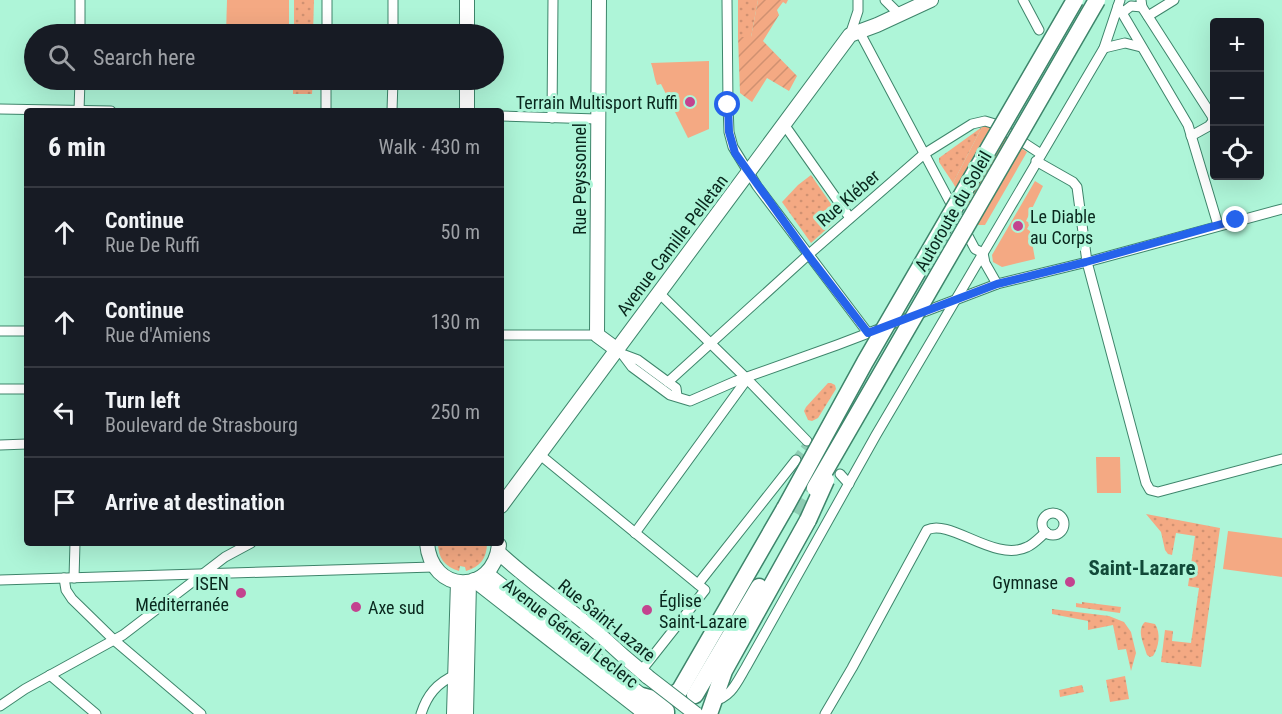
<!DOCTYPE html>
<html lang="en">
<head>
<meta charset="utf-8">
<style>
	body { margin:0; font-family:"Roboto Condensed",sans-serif; background:#20242c; color:#f1f3f6 }
	.controls { position:absolute; right:18px; top:18px; display:grid; overflow:hidden; border-radius:6px; box-shadow:0 6px 24px #0002 }
	.controls button { width:54px; height:54px; display:grid; place-items:center; padding:0; border:0; border-bottom:2px solid #363941; background:#171b24; color:#f1f3f6; font:30px sans-serif }
	.stop { position:absolute; width:18px; height:18px; margin:-14px; border:4px solid #2563eb; border-radius:50%; background:#fff }
	.stop.end { background:#2563eb; border-color:#fff; box-shadow:0 2px 6px #0008 }
	.list { margin:0; padding:0; list-style:none }
	h2 { display:flex; justify-content:space-between; align-items:center; height:78px; margin:0; padding:0 24px; font-size:26px }
	h2 small { font-size:20px; font-weight:400; color:#9ea1a6 }
	.list li { display:grid; grid-template-columns:39px 1fr auto; gap:18px; align-items:center; box-sizing:border-box; height:90px; padding:0 24px; border-top:2px solid #363941 }
	.list b { display:block; font-size:22px; white-space:nowrap }
	.list p { margin:0; font-size:20px; white-space:nowrap; color:#9ea1a6 }
	.list em { font-size:20px; font-style:normal; color:#9ea1a6 }
	.icon { flex:none; width:33px; height:33px; fill:none; stroke:currentColor; stroke-width:2; stroke-linecap:round; stroke-linejoin:round }
	.map { position:relative; flex:none; width:1282px; height:714px; overflow:hidden }
	.search { position:absolute; background:#171b24; box-shadow:0 6px 24px #0002; left:24px; top:24px; width:480px; height:66px; display:flex; align-items:center; gap:15px; box-sizing:border-box; padding:0 21px; border-radius:33px; color:#9ea1a6; font-size:22px }
	.panel { position:absolute; background:#171b24; box-shadow:0 6px 24px #0002; left:24px; top:108px; width:480px; height:438px; border-radius:6px }
	.map>svg:first-child { display:block }
	.grass { fill:url(#grass-dots) }
	.garden { fill:url(#garden-furrows) }
	.pitch { fill:#f4a983 }
	.lines { fill:none; stroke-linecap:round; stroke-linejoin:round }
	.street-tunnel { stroke:#8dccb3; stroke-width:9; stroke-dasharray:9 4.5; stroke-linecap:butt }
	.highway-tunnel { stroke:#8dccb3; stroke-width:16; stroke-dasharray:16 8; stroke-linecap:butt }
	.street-casing { stroke:#3e856b; stroke-width:11 }
	.secondary-casing { stroke:#3e856b; stroke-width:16 }
	.highway-casing { stroke:#3e856b; stroke-width:19 }
	.street { stroke:#fff; stroke-width:9 }
	.secondary { stroke:#fff; stroke-width:14 }
	.highway { stroke:#fff; stroke-width:16 }
	.secondary-bridge-casing { stroke:#3e856b; stroke-width:16; stroke-linecap:butt }
	.highway-bridge-casing { stroke:#3e856b; stroke-width:19; stroke-linecap:butt }
	.secondary-bridge { stroke:#fff; stroke-width:14 }
	.highway-bridge { stroke:#fff; stroke-width:16 }
	.route { stroke:#2563eb; stroke-width:8 }
	.poi-dot { fill:#c3438f; stroke:#aef5d8; stroke-width:2 }
	.labels { text-anchor:middle; dominant-baseline:central; stroke-width:6; stroke-linejoin:round; paint-order:stroke }
	.poi-label { font-size:18px; fill:#09271d; stroke:#aef5d8; text-anchor:end }
	.street-label { font-size:18px; fill:#09271d; stroke:#aef5d8 }
	.quarter-label { font-size:21px; font-weight:bold; fill:#114938; stroke:#aef5d8 }
</style>
</head>
<body>
<div class="map">
<svg width="1282" height="714" viewBox="0 0 1282 714">
	<defs>
		<pattern id="grass-dots" width="8" height="8" patternUnits="userSpaceOnUse" patternTransform="scale(1.5)"><rect width="8" height="8" fill="#f4a983"/><path d="M2 2h.1M6 6h.1" fill="none" stroke="#d09171" stroke-width="1.8" stroke-linecap="round"/></pattern>
		<pattern id="garden-furrows" width="10" height="10" patternUnits="userSpaceOnUse" patternTransform="scale(1.5)"><rect width="10" height="10" fill="#f4a983"/><path d="M-1 1l2-2M0 10L10 0M9 11l2-2" fill="none" stroke="#d09171"/></pattern>
	</defs>
	<rect width="100%" height="100%" fill="#aef5d8"/>
	<g class="grass">
		<polygon points="294,0 314,0 313,34 294,34"/>
		<polygon points="738,0 758,0 751,37 738,37"/>
		<polygon points="293,80 313,80 312,94 293,94"/>
		<polygon points="982,127 953,183 939,162 939,158"/>
		<polygon points="811,175 840,217 811,243 782,202 798,185"/>
		<polygon points="828,383 831,383 835,385 836,389 818,418 812,421 808,420 804,411 806,407"/>
		<polygon points="1146,514 1220,528 1201,667 1161,662 1165,630 1173,631 1172,641 1191,643 1199,588 1188,586 1195,536 1176,533 1172,555 1168,554 1165,550 1161,532"/>
		<path d="M 438,543 L 487,543 C 487,558 480,567 466,571 L 465,567 L 460,566 L 459,571 C 445,567 438,558 438,543 Z"/>
		<polygon points="1082,602 1121,607 1120,613 1076,607 1076,603 1082,604"/>
		<polygon points="1052,609 1109,616 1124,622 1131,632 1136,653 1131,671 1126,649 1118,650 1113,625 1088,630 1088,621 1052,614"/>
		<path d="M 1145,622 L 1155,624 C 1161,633 1159,647 1153,656 L 1150,657 L 1147,655 C 1144,644 1136,630 1145,622 Z"/>
		<polygon points="1125,676 1129,699 1110,702 1106,680"/>
		<polygon points="1082,685 1084,692 1060,697 1059,690"/>
	</g>
	<polygon class="garden" points="758,0 788,0 786,4 783,2 777,10 779,15 763,41 797,76 789,91 767,78 752,102 740,93 738,37 751,37"/>
	<g class="pitch">
		<polygon points="227,0 289,0 289,34 226,34"/>
		<path d="M 709,61 L 709,129 L 688,138 L 661,84 L 657,85 C 654,78 654,71 651,63 Z"/>
		<polygon points="987,125 1027,152 985,225 977,225 953,183 982,127"/>
		<polygon points="1035,181 1043,186 1026,221 1030,223 1027,229 1030,231 1035,259 1002,267 993,262 992,255"/>
		<polygon points="1096,457 1120,457 1121,493 1097,493"/>
		<polygon points="1228,531 1282,538 1282,577 1223,569"/>
	</g>
	<g class="lines">
		<polyline class="street-tunnel" points="796,460 809,443"/>
		<polyline class="highway-tunnel" points="799,515 815,488"/>
		<defs>
			<g id="street">
				<polyline points="727,0 728,105 729,132 733,147 757,186 868,333"/>
				<polyline points="885,0 900,15"/>
				<polyline points="1023,0 1039,30"/>
				<polyline points="1141,0 1142,7 1212,116 1213,121 1209,126 1191,136"/>
				<polyline points="1118,6 1188,125 1218,225"/>
				<polyline points="1122,13 1131,6 1142,7"/>
				<polyline points="1148,16 1174,0"/>
				<polyline points="859,31 975,249 983,253 985,263 997,284"/>
				<polyline points="80,34 80,0"/>
				<polyline points="327,34 327,0"/>
				<polyline points="393,34 393,0"/>
				<polyline points="850,35 858,11 858,0"/>
				<polyline points="1104,48 1125,43 1141,47"/>
				<polyline points="0,109 111,111"/>
				<polyline points="79,111 80,80"/>
				<polyline points="326,111 326,80"/>
				<polyline points="392,111 393,80"/>
				<polyline points="501,116 597,119"/>
				<polyline points="552,118 553,0"/>
				<polyline points="783,126 788,130 850,218"/>
				<polyline points="1036,161 1073,182 1077,187 1087,262 1146,483 1150,490 1158,492 1282,459"/>
				<polyline points="659,293 747,379 807,441"/>
				<polyline points="0,331 27,331"/>
				<polyline points="501,335 597,335"/>
				<polyline points="622,354 638,360 676,388 677,396"/>
				<polyline points="623,355 632,367 670,395 690,401 736,381 837,345 997,284 1087,262 1282,209"/>
				<polyline points="668,382 808,255 924,154 972,124 985,121 995,124 1041,154"/>
				<polyline points="0,389 27,389"/>
				<polyline points="0,445 27,444"/>
				<polyline points="539,454 705,590 641,671"/>
				<polyline points="840,474 849,484"/>
				<circle cx="1053" cy="524" r="11"/>
				<polyline points="635,533 747,379"/>
				<polyline points="64,578 66,590 72,599 114,640 201,714"/>
				<polyline points="74,578 75,543"/>
				<polyline points="0,580 433,567"/>
				<polyline points="698,584 796,460"/>
				<polyline points="50,675 96,714"/>
				<path d="M 713,701 C 731,698 737,682 746,667 L 876,435 L 1104,48 L 1120,0"/>
				<polyline points="0,706 25,689 123,635 225,557 251,543"/>
				<path d="M 421,714 C 427,695 437,683 455,675"/>
				<path d="M 825,714 L 852,668 L 927,530 C 950,518 995,563 1027,547 C 1034,544 1040,537 1046,532"/>
			</g>
			<g id="secondary">
				<polyline points="599,0 597,335 616,349"/>
				<polyline points="467,34 467,0"/>
				<polyline points="467,111 467,80"/>
				<polyline points="501,506 850,35 877,25 931,0"/>
				<path d="M 427,543 C 431,594 493,596 499,545"/>
				<path d="M 498,552 C 530,582 566,606 599,634 C 615,649 631,663 648,677"/>
				<polyline points="487,574 665,714"/>
				<polyline points="474,580 646,714"/>
				<polyline points="454,714 458,582"/>
				<polyline points="466,714 469,582"/>
			</g>
			<g id="highway">
				<polyline points="695,695 759,587"/>
				<path d="M 642,696 C 656,701 668,700 680,690 L 785,508"/>
				<polyline points="642,711 647,714"/>
				<polyline points="666,714 666,711"/>
				<polyline points="709,714 724,671 808,520"/>
			</g>
		</defs>
		<use href="#street" class="street-casing"/>
		<use href="#secondary" class="secondary-casing"/>
		<use href="#highway" class="highway-casing"/>
		<use href="#street" class="street"/>
		<use href="#secondary" class="secondary"/>
		<use href="#highway" class="highway"/>
		<defs>
			<polyline id="secondary-bridge" points="648,677 696,714"/>
			<g id="highway-bridge">
				<polyline points="815,488 1097,0"/>
				<polyline points="785,508 865,362 1075,0"/>
				<polyline points="808,520 826,480"/>
			</g>
		</defs>
		<use href="#secondary-bridge" class="secondary-bridge-casing"/>
		<use href="#highway-bridge" class="highway-bridge-casing"/>
		<use href="#secondary-bridge" class="secondary-bridge"/>
		<use href="#highway-bridge" class="highway-bridge"/>
	</g>
	<g class="lines">
		<polyline class="route" points="728,105 729,132 735,153 808,255 868,333 997,284 1086,262 1236,220"/>
	</g>
	<g class="poi-dot">
		<circle cx="690" cy="102" r="6"/>
		<circle cx="1018" cy="226" r="6"/>
		<circle cx="1070" cy="582" r="6"/>
		<circle cx="241" cy="593" r="6"/>
		<circle cx="356" cy="607" r="6"/>
		<circle cx="647" cy="610" r="6"/>
	</g>
	<g class="labels">
		<g class="poi-label">
			<text x="678" y="102">Terrain Multisport Ruffi</text>
			<text x="1030" y="216" text-anchor="start">Le Diable<tspan x="1030" dy="21">au Corps</tspan></text>
			<text x="1058" y="582">Gymnase</text>
			<text x="229" y="583">ISEN<tspan x="229" dy="21">Méditerranée</tspan></text>
			<text x="659" y="600" text-anchor="start">Église<tspan x="659" dy="21">Saint-Lazare</tspan></text>
			<text x="368" y="607" text-anchor="start">Axe sud</text>
		</g>
		<g class="street-label">
			<text transform="translate(579 179) rotate(-90)">Rue Peyssonnel</text>
			<text transform="translate(848 198) rotate(-41)">Rue Kléber</text>
			<text transform="translate(953 211) rotate(-60)">Autoroute du Soleil</text>
			<text transform="translate(672 245) rotate(-53)">Avenue Camille Pelletan</text>
			<text transform="translate(607 620) rotate(39)">Rue Saint-Lazare</text>
			<text transform="translate(571 633) rotate(38)">Avenue Général Leclerc</text>
		</g>
		<g class="quarter-label">
			<text x="1142" y="568">Saint-Lazare</text>
		</g>
	</g>
</svg>
<div class="controls">
<button>+</button>
<button>−</button>
<button><svg class="icon" aria-label="locate" viewBox="0 0 24 24"><circle cx="12" cy="12" r="6"/><path d="M12 2v4M12 18v4M2 12h4M18 12h4"/></svg></button>
</div>
<div class="stop" style="left:728px;top:105px"></div>
<div class="stop end" style="left:1236px;top:220px"></div>
<div class="search"><svg class="icon" aria-label="search" viewBox="0 0 24 24"><circle cx="10" cy="10" r="6"/><path d="M15 15l6 6"/></svg>Search here</div>
<section class="panel">
<h2>6 min<small>Walk · 430 m</small></h2>
<ul class="list">
<li><svg class="icon" aria-label="ahead" viewBox="0 0 24 24"><path d="M12 20V5M6 11l6-6 6 6"/></svg><div><b>Continue</b><p>Rue De Ruffi</p></div><em>50 m</em></li>
<li><svg class="icon" aria-label="ahead" viewBox="0 0 24 24"><path d="M12 20V5M6 11l6-6 6 6"/></svg><div><b>Continue</b><p>Rue d'Amiens</p></div><em>130 m</em></li>
<li><svg class="icon" aria-label="left" viewBox="0 0 24 24"><path d="M17 20v-9H6M10 6l-5 5 5 5"/></svg><div><b>Turn left</b><p>Boulevard de Strasbourg</p></div><em>250 m</em></li>
<li><svg class="icon" aria-label="arrive" viewBox="0 0 24 24"><path d="M6 21V4h12l-3 4 3 4H6"/></svg><div><b>Arrive at destination</b></div></li>
</ul>
</section>
</div>
</body>
</html>
